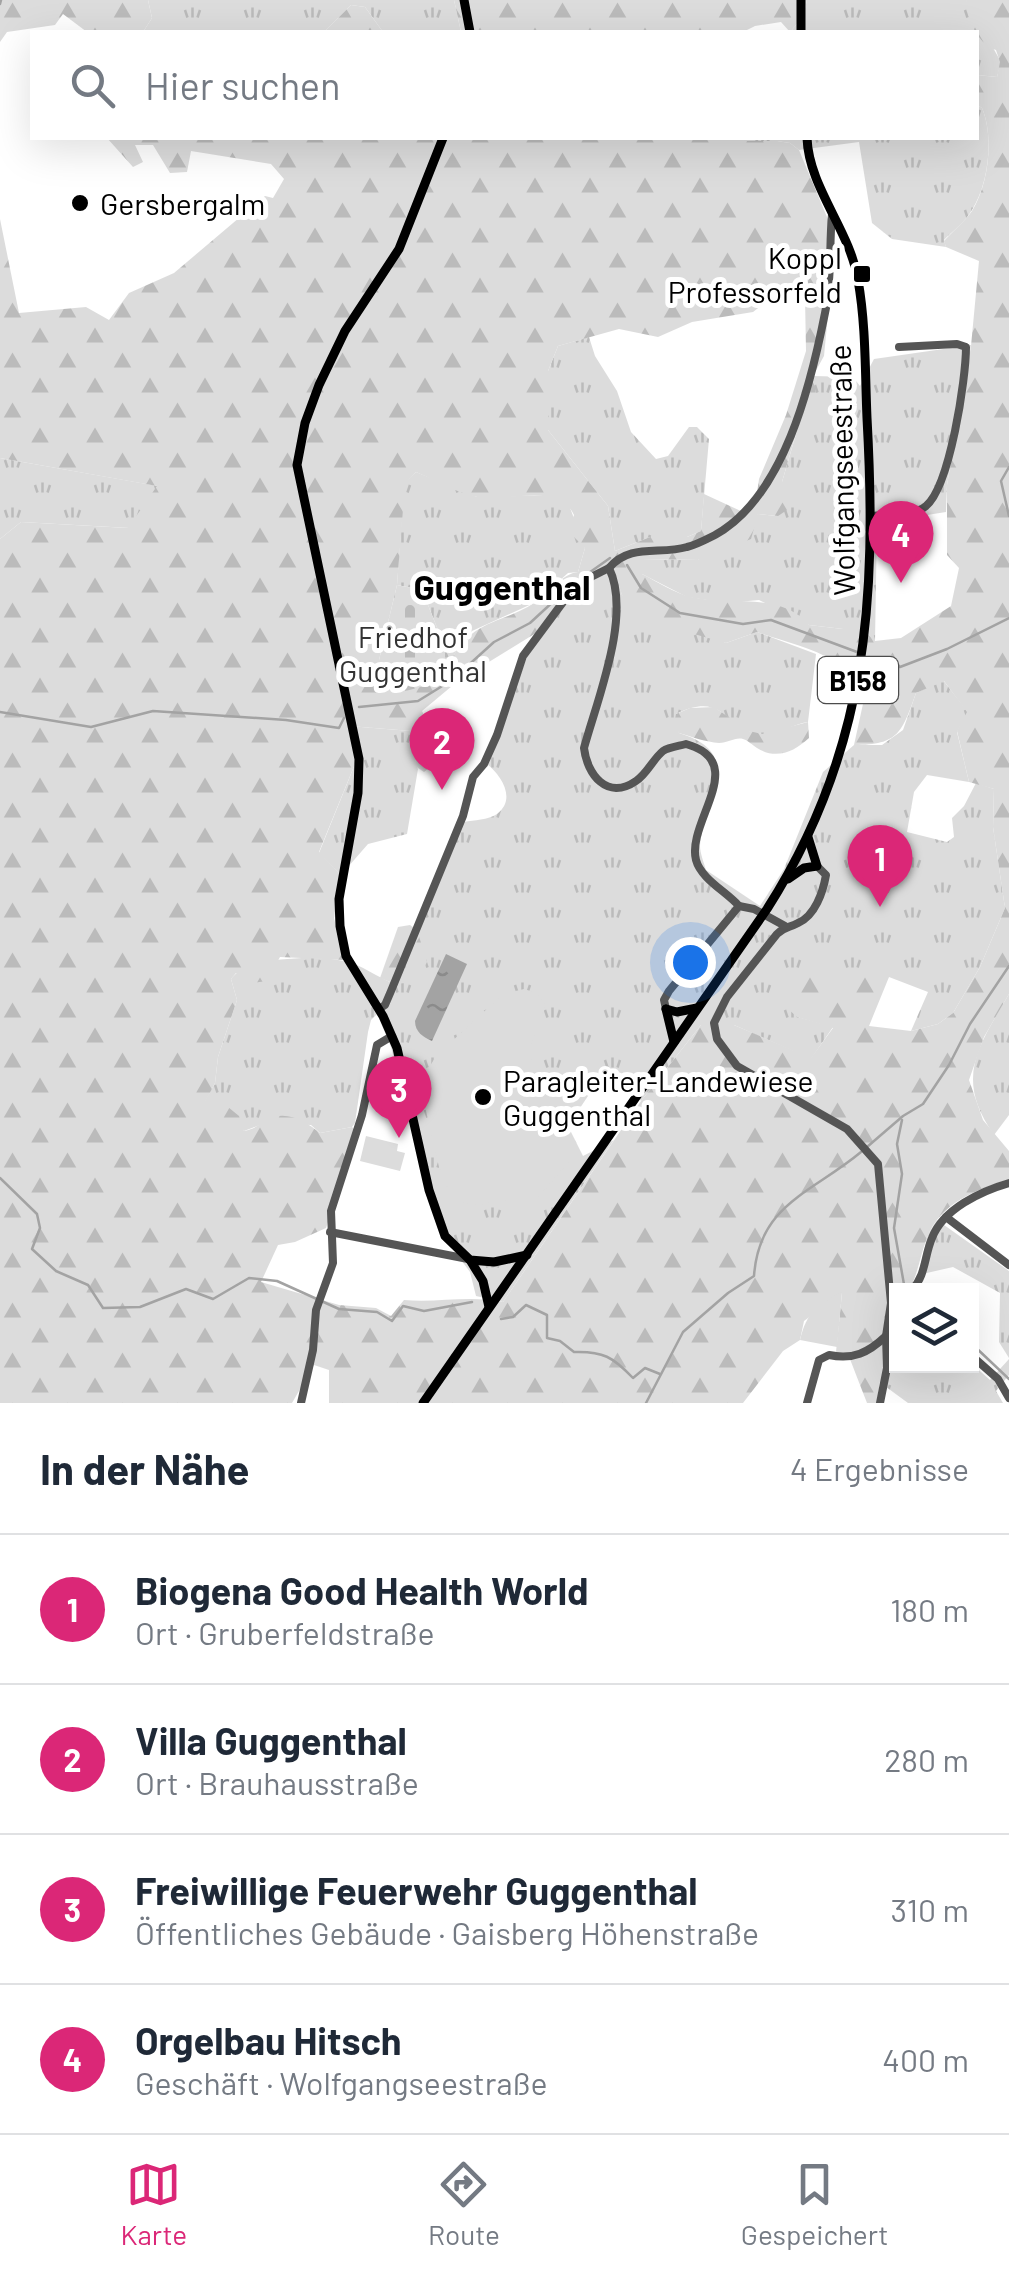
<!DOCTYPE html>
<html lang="de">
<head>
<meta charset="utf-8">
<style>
	body { margin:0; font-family:Barlow,sans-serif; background:#f6f6f7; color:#1f2937 }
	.controls { position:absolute; right:30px; bottom:30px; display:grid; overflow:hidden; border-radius:0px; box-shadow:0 10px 40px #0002 }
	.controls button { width:90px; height:90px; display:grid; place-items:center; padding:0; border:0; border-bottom:2px solid #e0e1e3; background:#fff; color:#1f2937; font:50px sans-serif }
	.you { position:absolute; left:690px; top:962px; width:35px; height:35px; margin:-25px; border:8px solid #fff; border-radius:50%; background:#1a73e8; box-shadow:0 0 0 15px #1a73e833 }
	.badge { display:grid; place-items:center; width:65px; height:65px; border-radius:50%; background:#db2777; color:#fff; font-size:32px; font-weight:700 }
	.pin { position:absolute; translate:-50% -82px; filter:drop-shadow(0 2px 5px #0008) }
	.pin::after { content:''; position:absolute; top:52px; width:35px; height:30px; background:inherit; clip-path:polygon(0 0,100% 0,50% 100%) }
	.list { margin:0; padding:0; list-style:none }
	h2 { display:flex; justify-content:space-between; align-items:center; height:130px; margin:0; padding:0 40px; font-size:42px }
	h2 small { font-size:32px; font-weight:400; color:#747a83 }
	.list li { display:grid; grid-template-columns:65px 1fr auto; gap:30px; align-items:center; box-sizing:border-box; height:150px; padding:0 40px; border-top:2px solid #e0e1e3 }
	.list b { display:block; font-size:38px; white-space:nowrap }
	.list p { margin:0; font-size:32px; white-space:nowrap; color:#747a83 }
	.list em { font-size:32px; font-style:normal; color:#747a83 }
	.icon { flex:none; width:55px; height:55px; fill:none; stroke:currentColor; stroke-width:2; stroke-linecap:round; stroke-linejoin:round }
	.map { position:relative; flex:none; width:1009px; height:1403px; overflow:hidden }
	.search { position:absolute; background:#fff; box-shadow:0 10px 40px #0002; left:30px; right:30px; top:30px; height:110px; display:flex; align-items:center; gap:25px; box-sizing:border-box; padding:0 35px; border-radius:0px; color:#747a83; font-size:38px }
	.sheet { height:730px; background:#fff }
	nav { display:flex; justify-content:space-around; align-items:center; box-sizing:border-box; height:140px; border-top:2px solid #e0e1e3; background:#fff; font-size:28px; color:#747a83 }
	nav a { display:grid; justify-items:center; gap:5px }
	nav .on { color:#db2777 }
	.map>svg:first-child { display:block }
	.grass { fill:url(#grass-tufts) }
	.forest { fill:url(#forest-firs); fill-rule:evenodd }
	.cemetery { fill:url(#cemetery-stones) }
	.park { fill:#dcdcdc }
	.water { fill:url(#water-ripples) }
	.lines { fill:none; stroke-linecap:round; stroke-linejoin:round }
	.stream { stroke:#a3a3a3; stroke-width:2.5 }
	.minor { stroke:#555; stroke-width:8 }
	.major { stroke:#000; stroke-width:9 }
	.poi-dot { fill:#000; stroke:#fff; stroke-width:4 }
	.labels { text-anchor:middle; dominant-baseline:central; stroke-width:10; stroke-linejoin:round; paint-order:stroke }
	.shield { fill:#fff; stroke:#4c4c4c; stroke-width:2.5 }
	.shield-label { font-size:28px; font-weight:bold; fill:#000 }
	.poi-label { font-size:30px; fill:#000; stroke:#fff; text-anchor:start }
	.street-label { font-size:30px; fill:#000; stroke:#fff }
	.park-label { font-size:30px; fill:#333; stroke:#fff }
	.quarter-label { font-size:35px; font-weight:bold; fill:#000; stroke:#fff }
</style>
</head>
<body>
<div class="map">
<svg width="1009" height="1403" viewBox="0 0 1009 1403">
	<defs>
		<pattern id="grass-tufts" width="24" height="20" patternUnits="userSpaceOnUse" patternTransform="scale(2.5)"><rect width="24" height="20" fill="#dcdcdc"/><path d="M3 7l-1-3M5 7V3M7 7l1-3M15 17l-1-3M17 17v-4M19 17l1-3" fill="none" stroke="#bbb"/></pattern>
		<pattern id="forest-firs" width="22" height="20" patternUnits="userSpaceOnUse" patternTransform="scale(2.5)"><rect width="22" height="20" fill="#dcdcdc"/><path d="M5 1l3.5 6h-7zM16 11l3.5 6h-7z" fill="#bbb"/></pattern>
		<pattern id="cemetery-stones" width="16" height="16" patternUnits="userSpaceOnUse" patternTransform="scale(2.5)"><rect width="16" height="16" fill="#dcdcdc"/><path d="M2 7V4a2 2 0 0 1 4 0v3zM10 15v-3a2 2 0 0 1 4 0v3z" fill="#bbb"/></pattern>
		<pattern id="water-ripples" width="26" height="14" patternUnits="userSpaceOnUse" patternTransform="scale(2.5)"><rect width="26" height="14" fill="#a3a3a3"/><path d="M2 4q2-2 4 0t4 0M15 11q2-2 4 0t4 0" fill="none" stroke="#8b8b8b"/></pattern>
	</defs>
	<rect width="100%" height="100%" fill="#fff"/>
	<g class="grass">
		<polygon points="148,0 454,0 461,32 383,32 365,7 351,5 324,32 143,32 152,18"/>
		<polygon points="807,0 966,0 1001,62 997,77 977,75 976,32 790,32 803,17"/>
		<path d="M 977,105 L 982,108 C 994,136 989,183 972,210 C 966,221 953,231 944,240 L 946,247 L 892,239 L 872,223 L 859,142 L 799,150 L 790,143 L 777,141 L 744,141 L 741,138 L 976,138 Z"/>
		<polygon points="589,337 595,356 617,391 631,432 656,459 668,456 689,427 697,427 709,439 701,531 687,537 650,537 615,551 608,506 548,430 548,371 558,346"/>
		<polygon points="971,345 947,485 946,512 877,523 875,641 843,629 809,625 759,600 727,603 687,597 642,574 642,559 698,560 758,514 778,516 782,482 813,376 853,377 860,386 874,359"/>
		<polygon points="0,458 158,486 129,528 21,522 0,539"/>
		<polygon points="416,472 477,497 554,495 569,505 585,548 578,572 568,573 536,602 472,631 450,660 422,590 397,585 404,484"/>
		<path d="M 587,574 L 617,577 L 622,595 L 726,643 L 757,632 L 816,654 L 808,722 C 793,724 778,735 762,734 C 725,733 727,689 676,714 L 679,733 C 749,754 703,801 700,846 C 700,853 704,863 706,870 L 760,906 L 784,869 L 823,772 L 854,745 L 882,745 L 903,730 L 916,693 L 943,680 L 968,712 L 957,732 L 969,782 L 927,775 L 914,792 L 907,832 L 947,842 L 954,837 L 952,818 L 964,806 L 976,783 L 994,789 L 993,827 L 1005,908 L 980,967 L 953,1013 L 938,1024 L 911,1031 L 928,992 L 889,977 L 798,1017 L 833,1027 L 811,1059 L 734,1025 L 701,1025 L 641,1101 L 631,1087 L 604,1072 L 568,1126 L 583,1156 L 614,1140 L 503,1302 L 476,1296 L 470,1272 L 438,1229 L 391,1047 L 377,1014 L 371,1020 L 368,1032 L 355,1123 L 352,1127 L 320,1133 L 311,1125 L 263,1124 L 244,1131 L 240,1126 L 202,1106 L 215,1083 L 218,1057 L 237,1000 L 231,979 C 246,956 319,955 344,961 C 361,964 378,978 395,984 L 464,822 C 474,820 488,820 497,814 C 517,799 501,775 487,764 L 536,633 Z"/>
		<path d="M 349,726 L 411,731 C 419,743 411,758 418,769 L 407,834 L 368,844 L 341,875 L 319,853 L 357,759 Z"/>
		<path d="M 1009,994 L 1009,1115 L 994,1135 C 954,1078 978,1047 1009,994 Z"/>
		<polygon points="937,1220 1009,1271 1009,1358 999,1342 1000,1293 953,1267 918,1275 928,1234"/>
		<polygon points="883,1359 896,1361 896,1366 941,1368 972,1364 990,1380 1009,1359 1009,1375 996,1391 1003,1403 908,1403 878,1381"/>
	</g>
	<g class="forest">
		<polygon points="0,0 148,0 152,18 143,32 87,32 63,14 55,25 7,32 0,42"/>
		<polygon points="454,0 807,0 803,17 790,32 781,22 755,26 743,32 461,32"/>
		<path d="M 966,0 L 1009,0 L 1009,994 L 984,1037 L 969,1080 L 983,1120 L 1009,1151 L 1009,1179 C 976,1190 940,1203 927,1238 C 920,1256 918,1274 909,1290 L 896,1290 L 896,1361 L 883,1359 L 877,1403 L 867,1403 L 848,1354 L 836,1352 L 842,1293 L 804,1321 L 800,1340 L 783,1351 L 743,1403 L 329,1403 L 329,1370 L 314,1365 L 292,1403 L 0,1403 L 0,539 L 21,522 L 128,528 L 157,486 L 0,458 L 0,219 L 19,313 L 86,307 L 109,320 L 129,293 L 174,273 L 265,196 L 273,198 L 284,179 L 271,164 L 191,151 L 187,172 L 170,173 L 153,145 L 135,145 L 143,162 L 133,167 L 107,138 L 741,138 L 745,141 L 777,141 L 790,143 L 799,150 L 832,229 L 833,293 L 830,294 L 824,356 L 813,376 L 816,394 L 806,399 L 782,482 L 791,497 L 787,510 L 778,516 L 758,514 L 751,539 L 698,560 L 643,559 L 642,574 C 658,582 674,593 691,597 C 729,606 781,591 809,625 L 843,629 L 857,625 L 875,641 L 901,638 L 951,606 L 959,568 L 947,555 L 947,485 L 971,346 L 979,261 L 946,247 L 944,241 C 953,231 965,221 972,211 C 989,184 994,136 982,108 L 977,105 L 977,75 L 997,77 L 1000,62 L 996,50 C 977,44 967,18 966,0 ZM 785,287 L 805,297 L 806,351 L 786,415 L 759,479 L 757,493 L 743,512 L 704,494 L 701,531 L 687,537 L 650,537 L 615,551 L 608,506 L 548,430 L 548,371 L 558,346 L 619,329 L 658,337 L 692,322 L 753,312 ZM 416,472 C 435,480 457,493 477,497 C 508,503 558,481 574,515 L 568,531 L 585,548 L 578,572 C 562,574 553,589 540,599 C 502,627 470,615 447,669 L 379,660 L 397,585 L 405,484 ZM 587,574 L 616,577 L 622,595 L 629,604 L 655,623 L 726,643 L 757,632 C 781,641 812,647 833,661 C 845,669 853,675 868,681 L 854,745 C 899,745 902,732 916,693 L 944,681 L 967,712 L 957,731 L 969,782 L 994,789 L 993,827 L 1005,908 L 980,967 L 953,1013 L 938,1024 L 911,1031 L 869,1026 L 889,977 L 807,968 L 786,1007 L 797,1017 L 833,1028 L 811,1058 L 734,1025 L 701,1025 L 641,1101 L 503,1302 C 469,1295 438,1303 404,1300 L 391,1316 L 376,1308 L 339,1305 L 261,1282 L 278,1245 L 295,1242 L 326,1228 L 358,1133 L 352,1127 L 320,1133 C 308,1123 290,1112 274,1117 C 263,1121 256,1129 244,1131 L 239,1116 L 228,1107 L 203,1106 L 215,1083 L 218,1057 L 237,1000 L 231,979 L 236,973 L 252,983 L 267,981 L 280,957 L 344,960 L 334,918 L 341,875 L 319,852 L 357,759 L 349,726 L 411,731 L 416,738 L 415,766 L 424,772 L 429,768 L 438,744 L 422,711 L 458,681 L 536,633 Z"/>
		<polygon points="351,5 365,7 383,32 324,32"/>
		<path d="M 714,707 L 749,731 L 762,734 L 808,722 L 809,738 C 794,752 776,760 757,748 C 752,745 749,741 743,739 C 735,737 728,743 719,743 C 706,742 692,737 679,733 L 674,725 L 676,714 L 690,708 Z"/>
		<polygon points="410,925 417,930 427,962 417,982 395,984 380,978 398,927"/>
	</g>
	<path class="cemetery" d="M 397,585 L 422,590 L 450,660 C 440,684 423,687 400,692 L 379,660 Z"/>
	<g class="park">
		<polygon points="524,989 537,993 546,1005 531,1043 533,1077 542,1095 560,1113 571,1139 571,1159 536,1200 526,1205 505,1200 477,1205 461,1202 448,1189 439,1167 423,1098 424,1076 436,1056 503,994"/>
		<polygon points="366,1136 398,1144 397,1151 405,1153 400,1171 360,1161"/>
		<path d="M 842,1292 L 837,1347 L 800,1340 C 806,1313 818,1304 842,1292 Z"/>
	</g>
	<path class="water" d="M 446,954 L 467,964 L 432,1041 C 423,1037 415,1032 415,1021 Z"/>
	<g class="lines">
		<g class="stream">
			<polyline points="0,4 1,0"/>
			<polyline points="1009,467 1001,481 1009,516"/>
			<polyline points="627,565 641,588 680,613 743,624 771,620 857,652"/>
			<polyline points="869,657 900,667 947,649 1009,618"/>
			<polyline points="359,707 418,701 452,680 494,642 530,623 569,587 610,558"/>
			<polyline points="0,712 91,727 153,711 286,720 339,728 344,718"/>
			<polyline points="902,1120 897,1144 902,1174 894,1228 905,1290"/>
			<polyline points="867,1147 903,1116 923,1104 949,1065 970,1024 1009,966"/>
			<polyline points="0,1178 37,1214 40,1228 32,1249 56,1271 88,1285 103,1308 140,1307 186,1289 213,1299 249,1278 277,1281 339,1309 377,1312 392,1321 403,1306 424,1311 472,1302"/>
			<path d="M 501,1319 L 513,1317 L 526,1305 L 547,1315 L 547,1338 L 560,1341 L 574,1352 C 603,1351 613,1357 633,1378 L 645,1368 L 660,1374"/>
			<polyline points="972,1344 1009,1379"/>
			<path d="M 646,1403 L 683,1332 L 728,1293 L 754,1276 C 759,1204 812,1193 861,1152"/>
		</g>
		<g class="minor">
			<path d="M 872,516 C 887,514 915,516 926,506 C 950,486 966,379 966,347 L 957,344 L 899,347"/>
			<path d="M 609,568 C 630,543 659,555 687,547 C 696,545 707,539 715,535 C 784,497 811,384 825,313 C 832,281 829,246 832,214"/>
			<path d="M 817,866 L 826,875 C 823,892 815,916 798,923 C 789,928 785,926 777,934 L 727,997 L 714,1023 L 717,1039 L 737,1066 L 847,1129 L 878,1164 L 891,1303 L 886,1336 L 887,1368 L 880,1403"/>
			<path d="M 379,1009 L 385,1005 L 391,991 L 463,816 L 473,777 L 484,764 L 497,735 L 523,656 L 569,594 L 591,577 L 609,568 C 632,615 597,700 584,748 C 587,774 607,801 636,781 C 647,774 653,759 663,751 C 669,747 679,746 686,744 C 751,762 686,822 696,860 C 701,879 727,892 739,906"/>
			<polyline points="666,1009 664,1000 669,991 739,906 754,909 785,926"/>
			<polyline points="946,1217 1009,1265"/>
			<polyline points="330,1232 468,1259"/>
			<path d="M 912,1290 C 926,1275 924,1257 932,1238 C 943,1209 981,1191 1009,1183"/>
			<polyline points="972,1356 998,1379 1009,1398"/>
			<polyline points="301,1403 313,1350 316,1310 333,1263 331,1211 362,1115 377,1045 392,1036"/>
			<path d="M 807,1403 L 819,1360 L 829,1355 C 853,1360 868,1353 886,1336"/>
		</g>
		<g class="major">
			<polyline points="464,0 470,32"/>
			<polyline points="801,0 801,32"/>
			<polyline points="443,138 399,249 345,331 319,385 305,423 297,465 359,759 358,793 339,899 340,926 346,956 383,1016 397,1048 429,1190 445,1236 470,1260 494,1262 527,1255"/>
			<polyline points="788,879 804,868 817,866 808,837"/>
			<polyline points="666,1009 674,1042"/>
			<polyline points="666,1009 677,1012 697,1008"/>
			<polyline points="470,1260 483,1281 489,1307"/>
			<path d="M 423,1403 L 767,909 C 868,751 877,599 867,418 C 865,372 866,325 858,280 C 850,230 809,188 807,138"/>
		</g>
	</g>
	<g class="poi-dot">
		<circle cx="80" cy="203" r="10"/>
		<rect x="852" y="264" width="20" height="20" rx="5"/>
		<circle cx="483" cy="1097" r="10"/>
	</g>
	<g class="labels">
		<rect class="shield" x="818" y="657" width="80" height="46" rx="8"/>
		<g class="shield-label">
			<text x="858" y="680">B158</text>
		</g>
		<g class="poi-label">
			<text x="100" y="203">Gersbergalm</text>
			<text x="842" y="257" text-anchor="end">Koppl<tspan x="842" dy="34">Professorfeld</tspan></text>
			<text x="503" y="1080">Paragleiter-Landewiese<tspan x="503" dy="34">Guggenthal</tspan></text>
		</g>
		<g class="street-label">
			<text transform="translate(841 470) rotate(-91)">Wolfgangseestraße</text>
		</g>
		<g class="park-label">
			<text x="413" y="636">Friedhof<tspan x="413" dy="34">Guggenthal</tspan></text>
		</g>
		<g class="quarter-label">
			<text x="502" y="586">Guggenthal</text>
		</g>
	</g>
</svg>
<div class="controls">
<button><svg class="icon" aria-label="layers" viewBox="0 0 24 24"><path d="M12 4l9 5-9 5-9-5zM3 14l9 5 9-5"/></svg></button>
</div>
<div class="you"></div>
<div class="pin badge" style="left:880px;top:907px">1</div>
<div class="pin badge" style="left:442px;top:790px">2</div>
<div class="pin badge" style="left:399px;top:1138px">3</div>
<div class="pin badge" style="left:901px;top:583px">4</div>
<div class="search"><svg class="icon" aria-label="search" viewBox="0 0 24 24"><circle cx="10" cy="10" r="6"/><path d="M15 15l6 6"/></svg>Hier suchen</div>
</div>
<section class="sheet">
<h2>In der Nähe<small>4 Ergebnisse</small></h2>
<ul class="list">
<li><span class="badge">1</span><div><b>Biogena Good Health World</b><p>Ort · Gruberfeldstraße</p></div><em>180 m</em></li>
<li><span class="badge">2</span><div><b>Villa Guggenthal</b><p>Ort · Brauhausstraße</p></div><em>280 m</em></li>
<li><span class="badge">3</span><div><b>Freiwillige Feuerwehr Guggenthal</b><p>Öffentliches Gebäude · Gaisberg Höhenstraße</p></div><em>310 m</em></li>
<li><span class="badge">4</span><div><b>Orgelbau Hitsch</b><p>Geschäft · Wolfgangseestraße</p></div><em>400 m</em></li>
</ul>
</section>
<nav>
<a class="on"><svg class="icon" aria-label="map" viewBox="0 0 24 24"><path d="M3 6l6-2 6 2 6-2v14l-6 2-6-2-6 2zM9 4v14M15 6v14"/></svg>Karte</a>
<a><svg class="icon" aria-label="directions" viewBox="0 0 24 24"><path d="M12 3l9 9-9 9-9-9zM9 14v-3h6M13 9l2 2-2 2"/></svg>Route</a>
<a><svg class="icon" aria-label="saved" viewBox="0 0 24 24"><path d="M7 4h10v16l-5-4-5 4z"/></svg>Gespeichert</a>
</nav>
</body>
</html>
